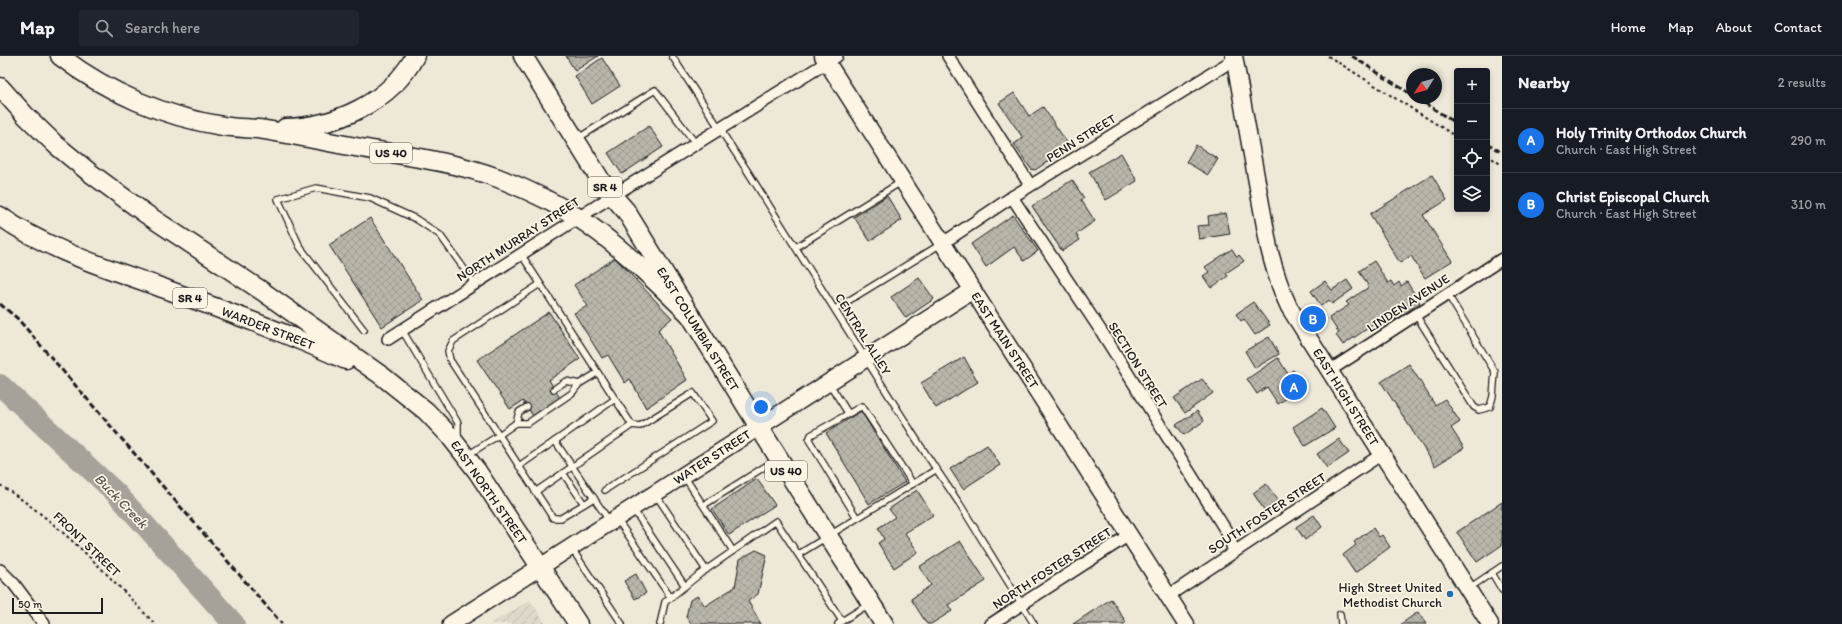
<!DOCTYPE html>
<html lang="en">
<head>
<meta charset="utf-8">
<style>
	body { margin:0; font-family:Itim,sans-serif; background:#20242c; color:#f1f3f6 }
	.controls { position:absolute; right:12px; top:12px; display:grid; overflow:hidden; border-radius:4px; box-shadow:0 2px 6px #0003 }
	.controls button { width:36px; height:36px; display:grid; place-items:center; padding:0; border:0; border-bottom:1px solid #363941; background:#171b24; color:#f1f3f6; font:20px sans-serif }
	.compass { position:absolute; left:1406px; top:12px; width:36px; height:36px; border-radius:50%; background:#171b24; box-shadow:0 2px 6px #0003; rotate:233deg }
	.scale { position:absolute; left:12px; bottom:10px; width:91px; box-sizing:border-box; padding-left:4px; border:2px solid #1c1c1c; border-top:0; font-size:11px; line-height:14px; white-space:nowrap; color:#1c1c1c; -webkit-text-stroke:3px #fcf5e5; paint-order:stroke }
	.you { position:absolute; left:761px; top:351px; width:14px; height:14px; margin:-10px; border:3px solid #fff; border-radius:50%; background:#1a73e8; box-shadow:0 0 0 6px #1a73e833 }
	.badge { display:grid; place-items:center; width:26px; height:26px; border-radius:50%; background:#1a73e8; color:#fff; font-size:13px; font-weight:700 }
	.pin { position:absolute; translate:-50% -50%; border:2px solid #fff; box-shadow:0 1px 4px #0006 }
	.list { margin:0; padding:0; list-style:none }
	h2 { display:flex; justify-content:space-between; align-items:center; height:52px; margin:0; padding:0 16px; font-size:17px }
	h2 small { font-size:13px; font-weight:400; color:#9ea1a6 }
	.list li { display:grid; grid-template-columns:26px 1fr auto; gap:12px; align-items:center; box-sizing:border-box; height:64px; padding:0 16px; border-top:1px solid #363941 }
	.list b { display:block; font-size:15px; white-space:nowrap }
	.list p { margin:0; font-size:13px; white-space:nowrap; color:#9ea1a6 }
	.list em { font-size:13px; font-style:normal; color:#9ea1a6 }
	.icon { flex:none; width:22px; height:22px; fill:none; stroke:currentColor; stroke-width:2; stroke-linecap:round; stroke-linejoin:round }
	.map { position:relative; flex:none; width:1502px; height:568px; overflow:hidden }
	header { display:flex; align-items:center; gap:24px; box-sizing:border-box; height:56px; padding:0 20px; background:#171b24; border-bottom:1px solid #363941 }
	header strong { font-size:19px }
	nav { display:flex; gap:22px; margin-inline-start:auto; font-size:14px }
	.search { width:280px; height:36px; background:#20242c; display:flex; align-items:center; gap:10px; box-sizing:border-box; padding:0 14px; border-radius:4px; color:#9ea1a6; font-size:15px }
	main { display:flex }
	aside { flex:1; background:#171b24 }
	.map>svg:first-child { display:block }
	.industrial { fill:url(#industrial-furrows) }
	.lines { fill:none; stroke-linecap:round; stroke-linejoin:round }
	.river { stroke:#a7a299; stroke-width:22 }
	.building { fill:url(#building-cross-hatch); stroke:#1c1c1c }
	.lane-casing { stroke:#1c1c1c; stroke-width:8 }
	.street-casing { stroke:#1c1c1c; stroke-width:14 }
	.secondary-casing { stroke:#1c1c1c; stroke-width:19 }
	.primary-casing { stroke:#1c1c1c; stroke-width:21 }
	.path { stroke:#1c1c1c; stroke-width:2; stroke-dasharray:3 3; stroke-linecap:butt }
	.lane { stroke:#fcf5e5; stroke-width:5.5 }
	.street { stroke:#fcf5e5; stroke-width:11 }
	.secondary { stroke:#fcf5e5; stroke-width:16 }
	.primary { stroke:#fcf5e5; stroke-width:18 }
	.rail { stroke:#1c1c1c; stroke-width:3; stroke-dasharray:6 3; stroke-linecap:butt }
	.poi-dot { fill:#1f6fb2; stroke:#fcf5e5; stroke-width:1.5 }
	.labels { text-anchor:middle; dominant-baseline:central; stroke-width:3.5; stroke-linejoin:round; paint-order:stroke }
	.shield { fill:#fcf5e5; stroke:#5f5d58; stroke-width:1 }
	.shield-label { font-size:12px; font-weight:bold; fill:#1c1c1c }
	.street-label { font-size:13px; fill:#1c1c1c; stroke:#fcf5e5 }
	.poi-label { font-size:13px; fill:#1c1c1c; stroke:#fcf5e5; text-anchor:end }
	.water-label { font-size:14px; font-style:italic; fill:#5b5854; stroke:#fcf5e5 }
</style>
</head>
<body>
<header>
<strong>Map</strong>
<div class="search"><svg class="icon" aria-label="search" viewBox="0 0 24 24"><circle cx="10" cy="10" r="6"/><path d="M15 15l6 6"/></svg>Search here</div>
<nav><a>Home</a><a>Map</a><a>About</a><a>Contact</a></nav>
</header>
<main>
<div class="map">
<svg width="1502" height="568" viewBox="0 0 1502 568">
	<defs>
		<pattern id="industrial-furrows" width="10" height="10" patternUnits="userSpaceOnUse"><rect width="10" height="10" fill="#ded9cb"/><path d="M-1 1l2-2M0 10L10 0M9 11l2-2" fill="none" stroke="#bebaae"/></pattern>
		<pattern id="building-cross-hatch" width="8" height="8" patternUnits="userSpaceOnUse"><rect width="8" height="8" fill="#bab6aa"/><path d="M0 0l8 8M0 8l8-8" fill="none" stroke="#9f9c92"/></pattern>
	</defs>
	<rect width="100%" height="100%" fill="#eee8d9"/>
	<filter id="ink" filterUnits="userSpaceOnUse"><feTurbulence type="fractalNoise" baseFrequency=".025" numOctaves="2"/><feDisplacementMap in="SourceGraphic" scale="8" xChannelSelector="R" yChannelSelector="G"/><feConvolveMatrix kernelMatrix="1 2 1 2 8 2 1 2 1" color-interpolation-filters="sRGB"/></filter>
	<g filter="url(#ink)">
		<polygon class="industrial" points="530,544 546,568 490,568"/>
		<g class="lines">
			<polyline class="river" points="0,329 116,437 234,568"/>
		</g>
		<g class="building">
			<polygon points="566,0 598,0 575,15"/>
			<polygon points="602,2 620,30 592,48 575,20"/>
			<polygon points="1014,37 1029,60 1043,51 1070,91 1035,114 1031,113 1014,88 1023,82 999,47"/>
			<polygon points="649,70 663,91 622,118 608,97"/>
			<polygon points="1196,89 1218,103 1208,119 1186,106"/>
			<polygon points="1121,97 1137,125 1106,144 1089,116"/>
			<polygon points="1432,119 1447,144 1423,159 1452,205 1425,222 1411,200 1400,207 1370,158"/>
			<polygon points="1072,124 1084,142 1081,144 1095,165 1076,178 1080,184 1062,195 1032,150"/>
			<polygon points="887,140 902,164 870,185 854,161"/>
			<polygon points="1226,157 1230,178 1199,183 1197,170 1209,169 1208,160"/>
			<polygon points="1013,159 1038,195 1024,205 1014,191 986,211 971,188"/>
			<polygon points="370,162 423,244 382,271 329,189"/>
			<polygon points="1232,193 1237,201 1239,199 1244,205 1226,217 1228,220 1211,232 1203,220 1209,216 1205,211"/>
			<polygon points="615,202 672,262 658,274 687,324 646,352 630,323 625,327 608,299 602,302 574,257 588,250 574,229"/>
			<polygon points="1374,205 1388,227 1391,225 1394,230 1399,226 1401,230 1407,226 1420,247 1393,265 1389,258 1343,289 1336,279 1339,277 1329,262 1349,249 1346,246 1369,231 1359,215"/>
			<polygon points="919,222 934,243 906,262 891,241"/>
			<polygon points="1347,224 1353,233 1332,248 1329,244 1321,250 1311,235 1325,225 1332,234"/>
			<polygon points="1253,246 1270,269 1255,279 1244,263 1241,265 1236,258"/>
			<polygon points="549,256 580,303 549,324 560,342 533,360 523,345 510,353 477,304"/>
			<polygon points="1269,281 1279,298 1255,312 1245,295"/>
			<polygon points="964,301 978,326 936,352 921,327"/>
			<polygon points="1278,302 1288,318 1293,314 1304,330 1278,348 1267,331 1257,338 1247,323"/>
			<polygon points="1409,308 1435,349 1445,343 1460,366 1451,372 1464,392 1435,410 1381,326"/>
			<polygon points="1202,323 1213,337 1185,357 1174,342"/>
			<polygon points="1322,352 1335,372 1305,390 1293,371"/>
			<polygon points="861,355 905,426 869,448 826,377"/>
			<polygon points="1197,355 1204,365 1184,379 1176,369"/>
			<polygon points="1339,383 1349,397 1327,412 1317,398"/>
			<polygon points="987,389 1000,409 963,433 950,413"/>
			<polygon points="757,423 775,449 729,479 712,453"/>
			<polygon points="1266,428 1281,448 1267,458 1253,437"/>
			<polygon points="917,434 933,459 905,477 918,496 894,512 878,487 884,483 878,472 895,461 889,453"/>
			<polygon points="1502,446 1502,489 1477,506 1457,476"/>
			<polygon points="1314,459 1322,471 1305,484 1296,471"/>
			<polygon points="1373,472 1379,481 1382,479 1390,491 1355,517 1343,499 1356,489 1354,486"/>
			<polygon points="960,485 986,525 948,549 952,555 931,568 927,568 911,543 931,529 919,511"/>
			<polygon points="756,494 767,499 758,538 748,545 761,568 691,568 686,561 690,544 698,540 705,550 735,531 740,503"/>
			<polygon points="636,518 646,537 635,543 624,525"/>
			<polygon points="1111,543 1126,566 1124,568 1073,568"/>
			<polygon points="1418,556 1426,568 1401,568"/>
		</g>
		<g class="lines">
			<defs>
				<g id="lane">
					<polyline points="672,0 748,116 920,389 961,450 1034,568"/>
					<polyline points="577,83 655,34 696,88"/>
					<polyline points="796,191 901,126"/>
					<polyline points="521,198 615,343 555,385 610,466"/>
					<polyline points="835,253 941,188"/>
					<polyline points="1416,259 1474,351 1479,354 1490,351 1493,340 1495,316 1448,239"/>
					<polyline points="364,274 300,191 278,143 316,132 370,142 416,163 440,179 475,228"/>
					<polyline points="402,274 458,367 458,383"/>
					<polyline points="829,327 848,357"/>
					<polyline points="554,333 566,325 579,328"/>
					<polyline points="527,351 519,356 516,367 499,379 450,304 448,295 453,285 540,228"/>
					<polyline points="516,367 528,367 572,337 579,328 597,317"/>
					<polyline points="468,399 499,379 519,410 555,385"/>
					<polyline points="519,410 553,462 561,462 594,442"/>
					<polyline points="684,420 733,495"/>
					<polyline points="605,434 712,365 693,337 640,370 632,369 615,343"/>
					<polyline points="535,436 563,417"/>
					<polyline points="656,439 706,514"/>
					<polyline points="584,448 563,417 632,369"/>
					<polyline points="704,449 777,403"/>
					<polyline points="633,453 685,530"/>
					<polyline points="857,462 809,384 811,379 862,350 913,428"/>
					<polyline points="617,463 671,542"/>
					<polyline points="572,493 622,568"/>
					<polyline points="799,498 937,413"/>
					<polyline points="1492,517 1502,534"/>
					<polyline points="1468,533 1502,510"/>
					<polyline points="1340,558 1341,568"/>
					<polyline points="842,565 869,548"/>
					<polyline points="660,568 665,546 700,518 776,465 842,565 838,568"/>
				</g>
				<g id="street">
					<polyline points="948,0 1030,129"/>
					<polyline points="1012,141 1103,278 1228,478 1234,496"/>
					<polyline points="943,187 1012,141 1235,3"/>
					<polyline points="388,283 625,132 837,0"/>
					<polyline points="1329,315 1502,203"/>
					<polyline points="0,514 14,528 44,568"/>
					<polyline points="1168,540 1382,398"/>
					<polyline points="991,568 1129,479"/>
				</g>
				<g id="secondary">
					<polyline points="823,0 1186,568"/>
					<path d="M 1234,0 L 1269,192 C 1274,213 1280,232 1289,251 L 1490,568"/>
					<polyline points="451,568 973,234"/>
				</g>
				<g id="primary">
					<path d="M 60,0 C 106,36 165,61 223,70 C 234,72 246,72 258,73 C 292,78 327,86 361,92 C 407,100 455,106 498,122 C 526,133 552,145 577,161 C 619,188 655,225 691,260"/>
					<polyline points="523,0 605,131 626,155 759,371 884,568"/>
					<polyline points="0,31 25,59 56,89 89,116 146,158 262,235 382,320 426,355 449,379 477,415 578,568"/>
					<path d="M 285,72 C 335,71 391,46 415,0"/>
					<path d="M 0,160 C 46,193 104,211 157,230 C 220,253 284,276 346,304"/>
				</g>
			</defs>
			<use href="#lane" class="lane-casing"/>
			<use href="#street" class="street-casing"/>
			<use href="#secondary" class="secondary-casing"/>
			<use href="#primary" class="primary-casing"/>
			<g class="path">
				<polyline points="1328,0 1457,81"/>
				<polyline points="1487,99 1502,109"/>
				<path d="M 0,429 C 59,466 107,518 155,568"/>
			</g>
			<use href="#lane" class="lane"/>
			<use href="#street" class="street"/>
			<use href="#secondary" class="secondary"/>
			<use href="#primary" class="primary"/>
			<g class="rail">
				<polyline points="1352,0 1412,39"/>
				<polyline points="1417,42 1457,68"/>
				<polyline points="1487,87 1502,97"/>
				<polyline points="0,248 17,262 282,568"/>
			</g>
		</g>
	</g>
	<circle class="poi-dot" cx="1450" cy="538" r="4"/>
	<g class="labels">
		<g class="shield">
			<rect x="370" y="87" width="42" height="20" rx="3"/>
			<rect x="588" y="121" width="34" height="20" rx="3"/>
			<rect x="173" y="232" width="34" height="20" rx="3"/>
			<rect x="765" y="405" width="42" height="20" rx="3"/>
		</g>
		<g class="shield-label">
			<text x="391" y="97">US 40</text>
			<text x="605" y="131">SR 4</text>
			<text x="190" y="242">SR 4</text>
			<text x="786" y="415">US 40</text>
		</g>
		<g class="street-label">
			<text transform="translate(1081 82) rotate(-32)">PENN STREET</text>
			<text transform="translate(518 183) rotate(-33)">NORTH MURRAY STREET</text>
			<text transform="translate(1408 247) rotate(-33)">LINDEN AVENUE</text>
			<text transform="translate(268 272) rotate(21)">WARDER STREET</text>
			<text transform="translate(698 273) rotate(58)">EAST COLUMBIA STREET</text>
			<text transform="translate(863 278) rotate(58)">CENTRAL ALLEY</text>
			<text transform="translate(1005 284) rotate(57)">EAST MAIN STREET</text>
			<text transform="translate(1138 309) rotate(58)">SECTION STREET</text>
			<text transform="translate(1346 341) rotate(58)">EAST HIGH STREET</text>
			<text transform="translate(712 401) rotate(-33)">WATER STREET</text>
			<text transform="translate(489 436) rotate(55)">EAST NORTH STREET</text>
			<text transform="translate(1267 457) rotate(-33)">SOUTH FOSTER STREET</text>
			<text transform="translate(87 488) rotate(44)">FRONT STREET</text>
			<text transform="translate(1052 512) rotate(-33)">NORTH FOSTER STREET</text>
		</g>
		<g class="poi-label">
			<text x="1442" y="531">High Street United<tspan x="1442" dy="15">Methodist Church</tspan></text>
		</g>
		<g class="water-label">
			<text transform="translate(121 445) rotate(46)">Buck Creek</text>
		</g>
	</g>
</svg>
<div class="controls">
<button>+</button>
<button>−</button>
<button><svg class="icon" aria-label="locate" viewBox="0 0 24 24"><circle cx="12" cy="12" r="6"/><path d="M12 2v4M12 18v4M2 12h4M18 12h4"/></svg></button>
<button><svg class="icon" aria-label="layers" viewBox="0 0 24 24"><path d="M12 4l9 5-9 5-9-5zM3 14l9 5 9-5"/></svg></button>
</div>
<svg class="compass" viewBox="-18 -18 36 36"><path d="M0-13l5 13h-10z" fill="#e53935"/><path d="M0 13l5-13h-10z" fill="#9ea1a6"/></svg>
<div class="scale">50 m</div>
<div class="you"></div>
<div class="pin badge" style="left:1294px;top:331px">A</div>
<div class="pin badge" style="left:1313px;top:263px">B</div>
</div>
<aside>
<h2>Nearby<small>2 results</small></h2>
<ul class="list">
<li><span class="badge">A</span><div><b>Holy Trinity Orthodox Church</b><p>Church · East High Street</p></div><em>290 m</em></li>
<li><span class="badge">B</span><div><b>Christ Episcopal Church</b><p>Church · East High Street</p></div><em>310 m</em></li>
</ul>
</aside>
</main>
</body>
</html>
